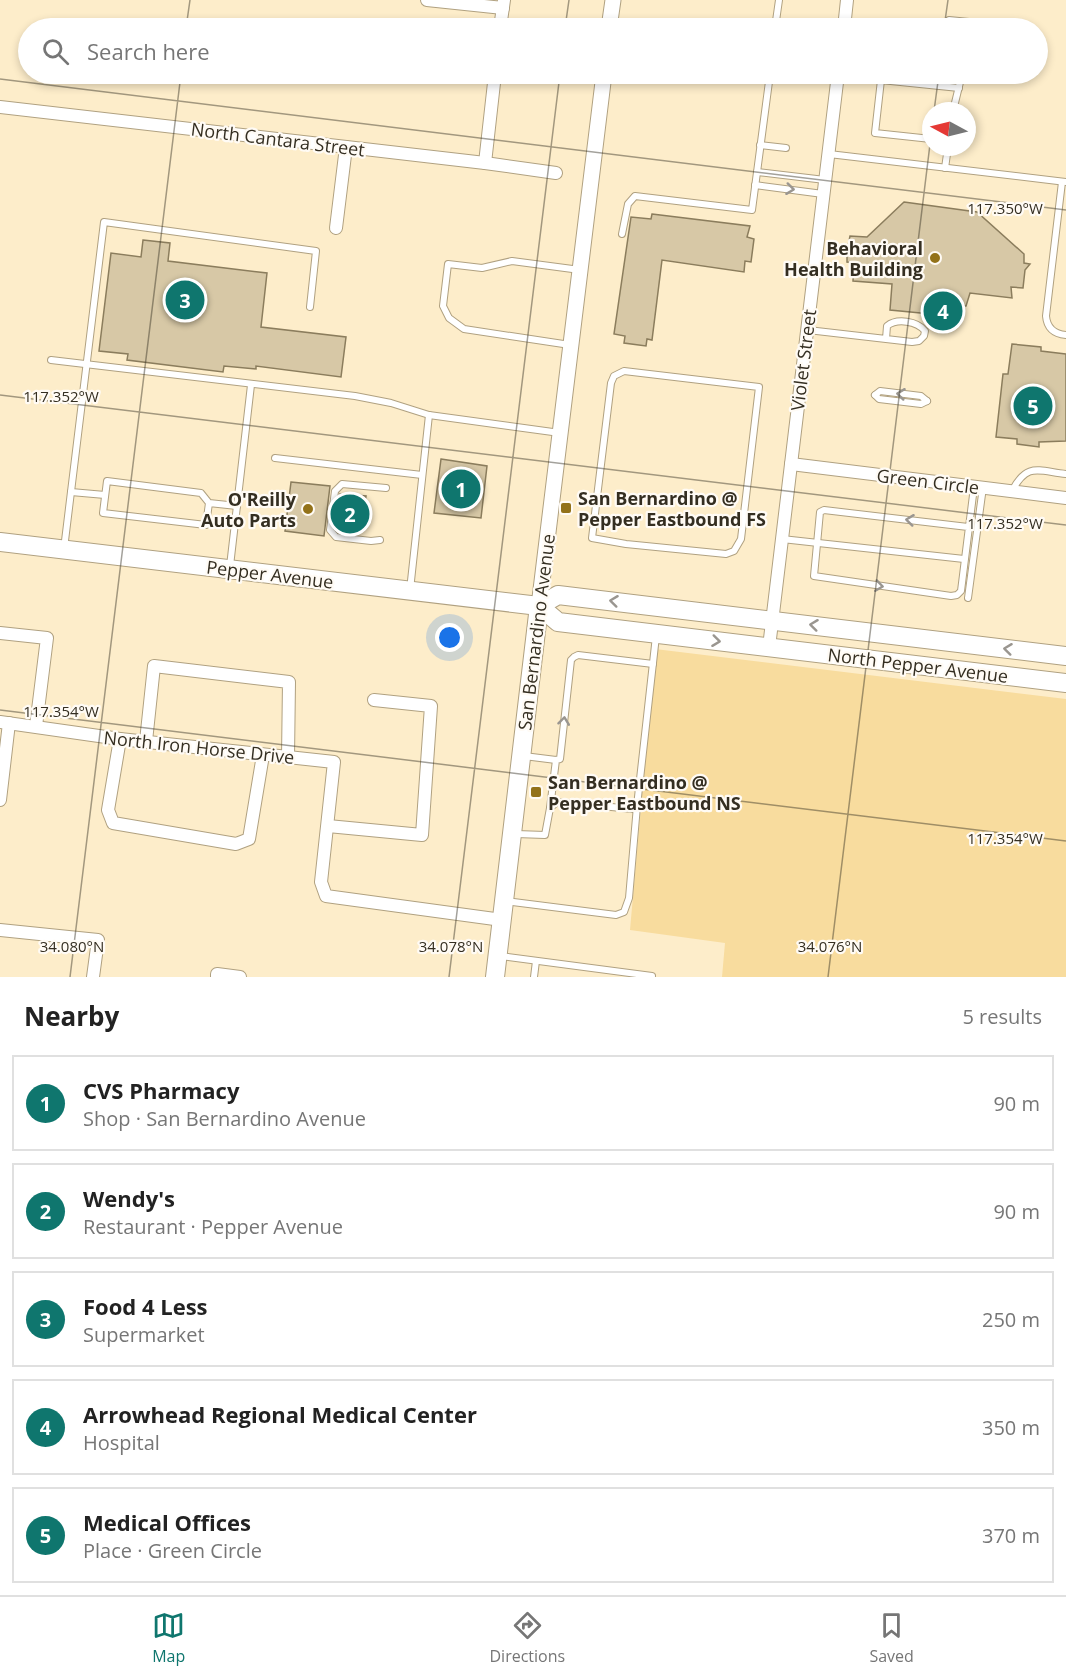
<!DOCTYPE html>
<html lang="en">
<head>
<meta charset="utf-8">
<style>
	body { margin:0; font-family:"Open Sans",sans-serif; background:#f6f6f6; color:#222 }
	.compass { position:absolute; left:922px; top:102px; width:54px; height:54px; border-radius:50%; background:#fff; box-shadow:0 3px 9px #0003; rotate:277deg }
	.you { position:absolute; left:450px; top:638px; width:21px; height:21px; margin:-15px; border:4px solid #fff; border-radius:50%; background:#1a73e8; box-shadow:0 0 0 9px #1a73e833 }
	.badge { display:grid; place-items:center; width:39px; height:39px; border-radius:50%; background:#0f766e; color:#fff; font-size:20px; font-weight:700 }
	.pin { position:absolute; translate:-50% -50%; border:3px solid #fff; box-shadow:0 2px 6px #0006 }
	.list { margin:0; padding:0; list-style:none }
	h2 { display:flex; justify-content:space-between; align-items:center; height:78px; margin:0; padding:0 24px; font-size:26px }
	h2 small { font-size:20px; font-weight:400; color:#767676 }
	.list li { display:grid; grid-template-columns:39px 1fr auto; gap:18px; align-items:center; box-sizing:border-box; height:96px; margin:0 12px 12px; padding:0 12px; border:2px solid #e0e0e0; border-radius:0px }
	.list b { display:block; font-size:22px; white-space:nowrap }
	.list p { margin:0; font-size:20px; white-space:nowrap; color:#767676 }
	.list em { font-size:20px; font-style:normal; color:#767676 }
	.icon { flex:none; width:33px; height:33px; fill:none; stroke:currentColor; stroke-width:2; stroke-linecap:round; stroke-linejoin:round }
	.map { position:relative; flex:none; width:1066px; height:977px; overflow:hidden }
	.search { position:absolute; background:#fff; box-shadow:0 3px 9px #0003; left:18px; right:18px; top:18px; height:66px; display:flex; align-items:center; gap:15px; box-sizing:border-box; padding:0 21px; border-radius:33px; color:#767676; font-size:22px }
	.sheet { height:618px; background:#fff }
	nav { display:flex; justify-content:space-around; align-items:center; box-sizing:border-box; height:84px; border-top:2px solid #e0e0e0; background:#fff; font-size:16px; color:#767676 }
	nav a { display:grid; justify-items:center; gap:3px }
	nav .on { color:#0f766e }
	.map>svg:first-child { display:block }
	.green { fill:#f8dc9e }
	.building { fill:#d7c8a6; stroke:#8b7d5d; stroke-width:1.5 }
	.lines { fill:none; stroke-linecap:round; stroke-linejoin:round }
	.service-casing { stroke:#b0a181; stroke-width:8 }
	.minor-casing { stroke:#b0a181; stroke-width:14 }
	.tertiary-casing { stroke:#b0a181; stroke-width:17 }
	.secondary-casing { stroke:#b0a181; stroke-width:20 }
	.service { stroke:#fff; stroke-width:6 }
	.minor { stroke:#fff; stroke-width:12 }
	.tertiary { stroke:#fff; stroke-width:15 }
	.secondary { stroke:#fff; stroke-width:18 }
	.oneway { stroke:#9a9690 }
	.ticks { fill:none; stroke:#342e21; stroke-width:1.5; stroke-opacity:0.45 }
	.poi-dot { fill:#937219; stroke:#fffbf5; stroke-width:2 }
	.labels { text-anchor:middle; dominant-baseline:central; stroke-width:4.5; stroke-linejoin:round; paint-order:stroke }
	.street-label { font-size:18px; fill:#342e21; stroke:#fffbf5 }
	.poi-label { font-size:18px; font-weight:bold; fill:#342e21; stroke:#fffbf5; text-anchor:end }
	.ticks-label { font-size:15px; text-anchor:middle; fill:#342e21; stroke:#fffbf5; stroke-width:4.5; stroke-linejoin:round; paint-order:stroke }
</style>
</head>
<body>
<div class="map">
<svg width="1066" height="977" viewBox="0 0 1066 977">
	<rect width="100%" height="100%" fill="#fdedca"/>
	<polygon class="green" points="655,649 1066,699 1066,977 722,977 725,943 630,930"/>
	<g class="building">
		<polygon points="904,202 977,212 1024,254 1024,263 1030,264 1025,270 1023,288 1011,287 1012,298 970,293 966,306 943,305 941,315 890,310 892,284 853,281 854,263 847,262 847,251 850,236 867,237"/>
		<polygon points="652,214 750,226 747,237 754,239 751,262 745,261 744,272 662,260 652,340 647,339 646,346 624,343 625,336 614,334 631,217 651,219"/>
		<polygon points="143,240 170,243 168,261 267,273 261,327 346,337 341,377 256,366 256,369 224,366 223,372 127,360 128,354 99,351 111,253 141,257"/>
		<polygon points="1012,344 1041,347 1041,351 1066,354 1066,441 1039,442 1039,447 1017,444 1017,439 996,437 1003,374 1008,374"/>
		<polygon points="441,459 487,466 481,518 434,513"/>
		<polygon points="291,482 330,486 324,536 285,531"/>
		<polygon points="340,494 366,496 361,531 336,528"/>
	</g>
	<g class="lines">
		<defs>
			<g id="service">
				<polyline points="775,28 779,0"/>
				<polyline points="948,28 949,20 969,22 968,28"/>
				<polyline points="953,111 962,74"/>
				<polyline points="931,139 875,133 881,80 959,88"/>
				<polyline points="760,145 786,148"/>
				<polyline points="829,154 1066,182"/>
				<polyline points="945,168 948,147"/>
				<polyline points="757,172 825,180"/>
				<path d="M 1062,182 L 1046,316 C 1047,328 1054,334 1066,335"/>
				<polyline points="755,185 823,194"/>
				<polyline points="622,234 628,204 635,196 752,210 770,74"/>
				<path d="M 808,330 L 912,342 L 919,341 L 924,336 L 925,331 C 917,321 897,318 887,326 L 886,339"/>
				<polyline points="570,345 464,329 449,318 443,306 448,264 482,268 512,261 580,270"/>
				<polyline points="51,360 355,396 391,403 429,415 560,433"/>
				<polygon points="624,371 759,387 741,539 734,551 726,554 626,544 592,538 611,383 614,376"/>
				<polyline points="875,395 880,391 921,396 927,401"/>
				<polyline points="875,395 879,399 921,404 927,401"/>
				<polyline points="275,458 422,475"/>
				<path d="M 1012,491 C 1027,462 1038,471 1066,474"/>
				<polyline points="71,492 105,495"/>
				<polyline points="209,503 206,525 103,513 107,481 201,493 209,503 237,506"/>
				<polyline points="968,527 824,510 820,512 814,576 951,596 957,595 961,591 974,487"/>
				<polyline points="782,539 964,559"/>
				<polyline points="380,540 371,541 336,537 330,530 335,491 342,484 386,488"/>
				<polyline points="64,549 104,222 316,251 310,307"/>
				<polyline points="230,566 251,385"/>
				<polyline points="410,590 429,415"/>
				<polyline points="968,598 983,487"/>
				<polyline points="524,756 556,760"/>
				<polyline points="550,808 556,760 560,759 571,660 574,657 578,655 653,664"/>
				<polyline points="516,834 545,835 550,808 557,802 633,809 637,806 656,636"/>
				<polyline points="505,901 616,915 624,912 629,898 637,806"/>
				<polyline points="501,956 652,976"/>
				<polyline points="534,977 536,961"/>
			</g>
			<g id="minor">
				<polyline points="427,0 503,8"/>
				<polyline points="500,28 504,0"/>
				<polyline points="844,28 847,0"/>
				<polyline points="0,107 485,163 556,173"/>
				<polyline points="485,163 495,74"/>
				<polyline points="336,228 346,147"/>
				<polyline points="791,464 1066,498"/>
				<polyline points="0,633 47,638 36,726"/>
				<polyline points="769,647 838,74"/>
				<polyline points="0,722 120,739 334,762 321,882 326,896 502,920"/>
				<polyline points="120,739 108,810 113,823 236,844 249,839 263,755"/>
				<polyline points="146,741 154,666 289,682 288,757"/>
				<polyline points="0,800 9,723"/>
				<polyline points="328,826 422,835 431,706 374,700"/>
				<polyline points="0,930 98,940 93,977"/>
				<polyline points="217,977 217,974 240,977"/>
			</g>
			<g id="tertiary">
				<polyline points="609,28 613,0"/>
				<polyline points="539,606 604,74"/>
			</g>
			<g id="secondary">
				<polyline points="0,542 539,606 558,622 1066,683"/>
				<polyline points="539,606 558,595 1066,656"/>
				<polyline points="495,977 539,606"/>
			</g>
		</defs>
		<use href="#service" class="service-casing"/>
		<use href="#minor" class="minor-casing"/>
		<use href="#tertiary" class="tertiary-casing"/>
		<use href="#secondary" class="secondary-casing"/>
		<use href="#service" class="service"/>
		<use href="#minor" class="minor"/>
		<use href="#tertiary" class="tertiary"/>
		<use href="#secondary" class="secondary"/>
	</g>
	<defs><path id="oneway-chevron" d="M-2-3.5L2.5 0L-2 3.5" fill="none" stroke-width="1.6" stroke-linecap="round" stroke-linejoin="round" transform="scale(1.5)"/></defs>
	<g class="oneway">
		<use href="#oneway-chevron" transform="translate(790 189) rotate(7)"/>
		<use href="#oneway-chevron" transform="translate(901 394) rotate(-173)"/>
		<use href="#oneway-chevron" transform="translate(910 520) rotate(-173)"/>
		<use href="#oneway-chevron" transform="translate(879 586) rotate(8)"/>
		<use href="#oneway-chevron" transform="translate(614 601) rotate(-173)"/>
		<use href="#oneway-chevron" transform="translate(814 625) rotate(-173)"/>
		<use href="#oneway-chevron" transform="translate(716 641) rotate(7)"/>
		<use href="#oneway-chevron" transform="translate(1008 649) rotate(-173)"/>
		<use href="#oneway-chevron" transform="translate(564 721) rotate(-83)"/>
	</g>
	<path class="ticks" d="M 186,28 L 190,0M 565,28 L 569,0M 944,28 L 948,0M 0,79 L 1066,210M 934,111 L 939,74M 0,395 L 1066,525M 0,710 L 1066,841M 70,977 L 181,74M 449,977 L 560,74M 828,977 L 931,136"/>
	<g class="poi-dot">
		<circle cx="935" cy="258" r="6"/>
		<rect x="560" y="502" width="12" height="12" rx="3"/>
		<circle cx="308" cy="509" r="6"/>
		<rect x="530" y="786" width="12" height="12" rx="3"/>
	</g>
	<g class="labels">
		<g class="street-label">
			<text transform="translate(278 139) rotate(7)">North Cantara Street</text>
			<text transform="translate(803 360) rotate(-83)">Violet Street</text>
			<text transform="translate(928 481) rotate(7)">Green Circle</text>
			<text transform="translate(270 574) rotate(7)">Pepper Avenue</text>
			<text transform="translate(536 632) rotate(-83)">San Bernardino Avenue</text>
			<text transform="translate(918 665) rotate(7)">North Pepper Avenue</text>
			<text transform="translate(199 747) rotate(6)">North Iron Horse Drive</text>
		</g>
		<g class="poi-label">
			<text x="923" y="248">Behavioral<tspan x="923" dy="21">Health Building</tspan></text>
			<text x="578" y="498" text-anchor="start">San Bernardino @<tspan x="578" dy="21">Pepper Eastbound FS</tspan></text>
			<text x="296" y="499">O'Reilly<tspan x="296" dy="21">Auto Parts</tspan></text>
			<text x="548" y="782" text-anchor="start">San Bernardino @<tspan x="548" dy="21">Pepper Eastbound NS</tspan></text>
		</g>
	</g>
	<g class="ticks-label">
		<text x="1005" y="214">117.350°W</text>
		<text x="61" y="402">117.352°W</text>
		<text x="1005" y="529">117.352°W</text>
		<text x="61" y="717">117.354°W</text>
		<text x="1005" y="844">117.354°W</text>
		<text x="72" y="952">34.080°N</text>
		<text x="451" y="952">34.078°N</text>
		<text x="830" y="952">34.076°N</text>
	</g>
</svg>
<svg class="compass" viewBox="-18 -18 36 36"><path d="M0-13l5 13h-10z" fill="#e53935"/><path d="M0 13l5-13h-10z" fill="#767676"/></svg>
<div class="you"></div>
<div class="pin badge" style="left:461px;top:489px">1</div>
<div class="pin badge" style="left:350px;top:514px">2</div>
<div class="pin badge" style="left:185px;top:300px">3</div>
<div class="pin badge" style="left:943px;top:311px">4</div>
<div class="pin badge" style="left:1033px;top:406px">5</div>
<div class="search"><svg class="icon" aria-label="search" viewBox="0 0 24 24"><circle cx="10" cy="10" r="6"/><path d="M15 15l6 6"/></svg>Search here</div>
</div>
<section class="sheet">
<h2>Nearby<small>5 results</small></h2>
<ul class="list">
<li><span class="badge">1</span><div><b>CVS Pharmacy</b><p>Shop · San Bernardino Avenue</p></div><em>90 m</em></li>
<li><span class="badge">2</span><div><b>Wendy's</b><p>Restaurant · Pepper Avenue</p></div><em>90 m</em></li>
<li><span class="badge">3</span><div><b>Food 4 Less</b><p>Supermarket</p></div><em>250 m</em></li>
<li><span class="badge">4</span><div><b>Arrowhead Regional Medical Center</b><p>Hospital</p></div><em>350 m</em></li>
<li><span class="badge">5</span><div><b>Medical Offices</b><p>Place · Green Circle</p></div><em>370 m</em></li>
</ul>
</section>
<nav>
<a class="on"><svg class="icon" aria-label="map" viewBox="0 0 24 24"><path d="M3 6l6-2 6 2 6-2v14l-6 2-6-2-6 2zM9 4v14M15 6v14"/></svg>Map</a>
<a><svg class="icon" aria-label="directions" viewBox="0 0 24 24"><path d="M12 3l9 9-9 9-9-9zM9 14v-3h6M13 9l2 2-2 2"/></svg>Directions</a>
<a><svg class="icon" aria-label="saved" viewBox="0 0 24 24"><path d="M7 4h10v16l-5-4-5 4z"/></svg>Saved</a>
</nav>
</body>
</html>
